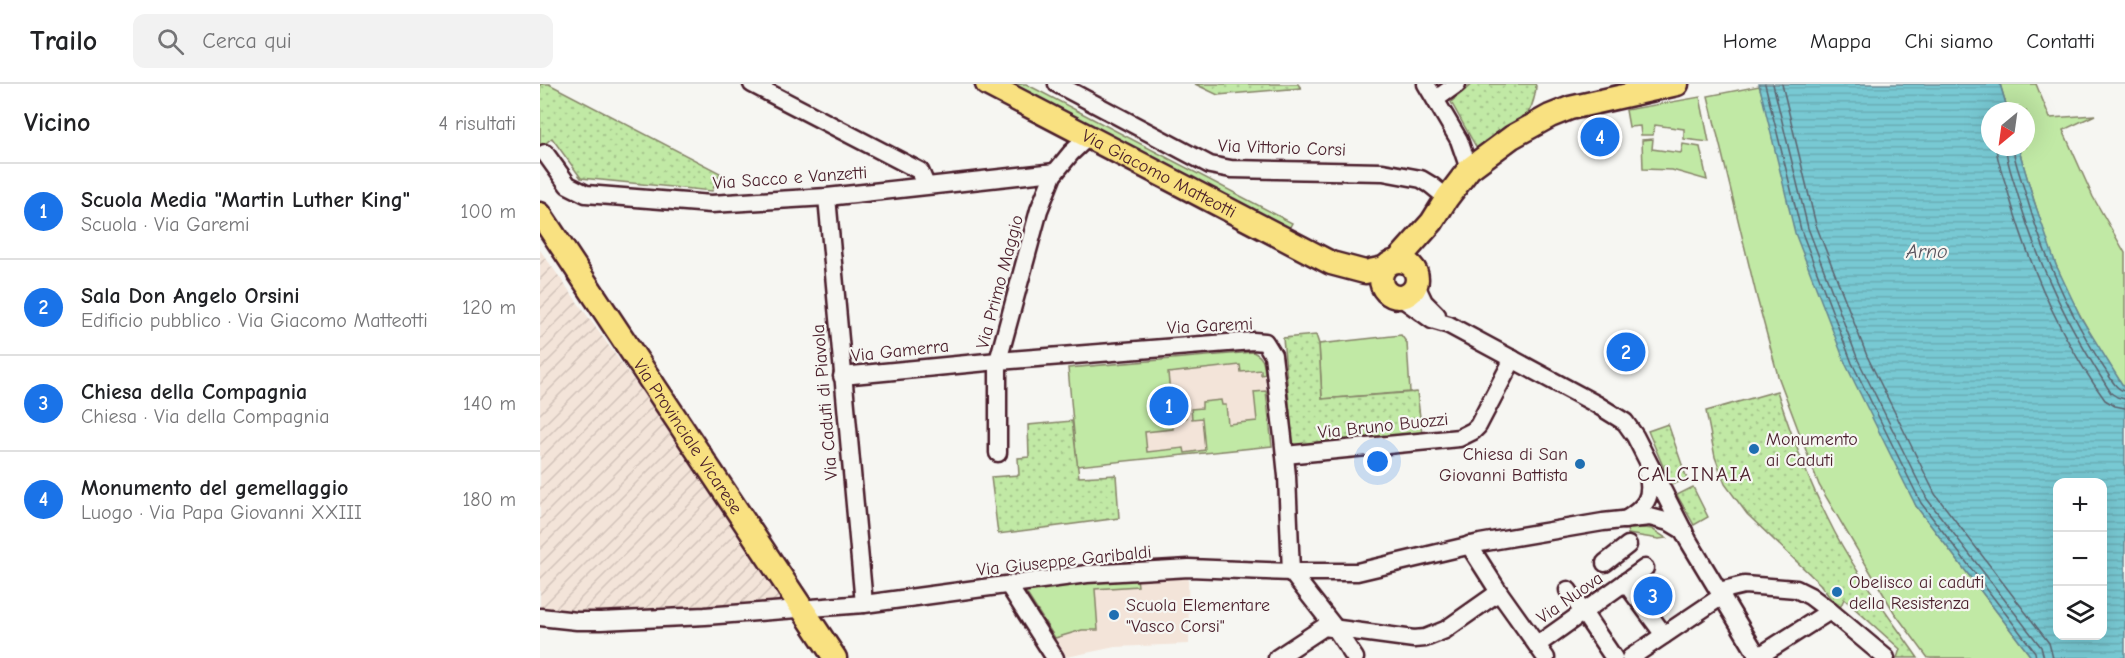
<!DOCTYPE html>
<html lang="it">
<head>
<meta charset="utf-8">
<style>
	body { margin:0; font-family:"Comic Neue",sans-serif; background:#f2f2f2; color:#202124 }
	.controls { position:absolute; right:18px; bottom:18px; display:grid; overflow:hidden; border-radius:12px; box-shadow:0 6px 24px #0002 }
	.controls button { width:54px; height:54px; display:grid; place-items:center; padding:0; border:0; border-bottom:2px solid #e0e0e0; background:#fff; color:#202124; font:30px sans-serif }
	.compass { position:absolute; left:1441px; top:18px; width:54px; height:54px; border-radius:50%; background:#fff; box-shadow:0 6px 24px #0002; rotate:209deg }
	.you { position:absolute; left:838px; top:378px; width:21px; height:21px; margin:-15px; border:4px solid #fff; border-radius:50%; background:#1a73e8; box-shadow:0 0 0 9px #1a73e833 }
	.badge { display:grid; place-items:center; width:39px; height:39px; border-radius:50%; background:#1a73e8; color:#fff; font-size:20px; font-weight:700 }
	.pin { position:absolute; translate:-50% -50%; border:3px solid #fff; box-shadow:0 2px 6px #0006 }
	.list { margin:0; padding:0; list-style:none }
	h2 { display:flex; justify-content:space-between; align-items:center; height:78px; margin:0; padding:0 24px; font-size:26px }
	h2 small { font-size:20px; font-weight:400; color:#757577 }
	.list li { display:grid; grid-template-columns:39px 1fr auto; gap:18px; align-items:center; box-sizing:border-box; height:96px; padding:0 24px; border-top:2px solid #e0e0e0 }
	.list b { display:block; font-size:22px; white-space:nowrap }
	.list p { margin:0; font-size:20px; white-space:nowrap; color:#757577 }
	.list em { font-size:20px; font-style:normal; color:#757577 }
	.icon { flex:none; width:33px; height:33px; fill:none; stroke:currentColor; stroke-width:2; stroke-linecap:round; stroke-linejoin:round }
	.map { position:relative; flex:none; width:1585px; height:574px; overflow:hidden }
	header { display:flex; align-items:center; gap:36px; box-sizing:border-box; height:84px; padding:0 30px; background:#fff; border-bottom:2px solid #e0e0e0 }
	header strong { font-size:28px }
	nav { display:flex; gap:33px; margin-inline-start:auto; font-size:21px }
	.search { width:420px; height:54px; background:#f2f2f2; display:flex; align-items:center; gap:15px; box-sizing:border-box; padding:0 21px; border-radius:12px; color:#757577; font-size:22px }
	main { display:flex }
	aside { flex:1; background:#fff }
	.map>svg:first-child { display:block }
	.built { fill:#f3e4d9 }
	.industrial { fill:url(#industrial-furrows) }
	.green { fill:#c1e9a5; stroke:#868468; stroke-width:1.5 }
	.park { fill:url(#park-dots); stroke:#868468; stroke-width:1.5 }
	.water { fill:url(#water-rules); stroke:#668590; stroke-width:1.5; fill-rule:evenodd }
	.lines { fill:none; stroke-linecap:round; stroke-linejoin:round }
	.shore { stroke:#5c636e; stroke-width:1.5 }
	.minor-casing { stroke:#4a1f2b; stroke-width:21 }
	.major-casing { stroke:#4a1f2b; stroke-width:27 }
	.minor { stroke:#f6f6f2; stroke-width:16 }
	.major { stroke:#f9e181; stroke-width:22 }
	.poi-dot { fill:#1f6fb2; stroke:#f6f6f2; stroke-width:2 }
	.labels { text-anchor:middle; dominant-baseline:central; stroke-width:4.5; stroke-linejoin:round; paint-order:stroke }
	.street-label { font-size:18px; fill:#4a1f2b; stroke:#f6f6f2 }
	.poi-label { font-size:18px; fill:#4a1f2b; stroke:#f6f6f2; text-anchor:start }
	.water-label { font-size:20px; font-style:italic; fill:#58525d; stroke:#f6f6f2 }
	.quarter-label { font-size:21px; letter-spacing:1.5px; fill:#4a1f2b; stroke:#f6f6f2 }
</style>
</head>
<body>
<header>
<strong>Trailo</strong>
<div class="search"><svg class="icon" aria-label="search" viewBox="0 0 24 24"><circle cx="10" cy="10" r="6"/><path d="M15 15l6 6"/></svg>Cerca qui</div>
<nav><a>Home</a><a>Mappa</a><a>Chi siamo</a><a>Contatti</a></nav>
</header>
<main>
<aside>
<h2>Vicino<small>4 risultati</small></h2>
<ul class="list">
<li><span class="badge">1</span><div><b>Scuola Media &quot;Martin Luther King&quot;</b><p>Scuola · Via Garemi</p></div><em>100 m</em></li>
<li><span class="badge">2</span><div><b>Sala Don Angelo Orsini</b><p>Edificio pubblico · Via Giacomo Matteotti</p></div><em>120 m</em></li>
<li><span class="badge">3</span><div><b>Chiesa della Compagnia</b><p>Chiesa · Via della Compagnia</p></div><em>140 m</em></li>
<li><span class="badge">4</span><div><b>Monumento del gemellaggio</b><p>Luogo · Via Papa Giovanni XXIII</p></div><em>180 m</em></li>
</ul>
</aside>
<div class="map">
<svg width="1585" height="574" viewBox="0 0 1585 574">
	<defs>
		<pattern id="industrial-furrows" width="10" height="10" patternUnits="userSpaceOnUse" patternTransform="scale(1.5)"><rect width="10" height="10" fill="#f3e4d9"/><path d="M-1 1l2-2M0 10L10 0M9 11l2-2" fill="none" stroke="#d2c3ba"/></pattern>
		<pattern id="park-dots" width="8" height="8" patternUnits="userSpaceOnUse" patternTransform="scale(1.5)"><rect width="8" height="8" fill="#c1e9a5"/><path d="M2 2h.1M6 6h.1" fill="none" stroke="#a7c78e" stroke-width="1.8" stroke-linecap="round"/></pattern>
		<pattern id="water-rules" width="6" height="5" patternUnits="userSpaceOnUse" patternTransform="scale(1.5)"><rect width="6" height="5" fill="#78c9d3"/><path d="M0 2.5h6" fill="none" stroke="#69acb5"/></pattern>
	</defs>
	<rect width="100%" height="100%" fill="#f6f6f2"/>
	<filter id="ink" filterUnits="userSpaceOnUse"><feTurbulence type="fractalNoise" baseFrequency=".0167" numOctaves="2"/><feDisplacementMap in="SourceGraphic" scale="12" xChannelSelector="R" yChannelSelector="G"/><feConvolveMatrix kernelMatrix="1 2 1 2 8 2 1 2 1" color-interpolation-filters="sRGB"/></filter>
	<g filter="url(#ink)">
		<g class="built">
			<polygon points="713,268 720,271 723,276 732,362 537,382 528,284"/>
			<polygon points="648,492 649,560 575,563 527,573 485,507 559,495"/>
		</g>
		<polygon class="industrial" points="0,166 256,522 60,528 0,525"/>
		<g class="green">
			<polygon points="465,0 486,0 752,139 747,148"/>
			<path d="M 1460,0 L 1496,0 L 1510,34 L 1555,31 L 1523,46 L 1553,113 L 1585,169 L 1585,305 C 1559,265 1534,225 1516,181 C 1501,143 1490,103 1478,63 L 1486,63 L 1486,27 L 1468,27 Z"/>
			<polygon points="1219,2 1376,422 1492,574 1388,574 1354,528 1279,401 1238,292 1217,214 1168,12"/>
			<polygon points="1160,13 1169,58 1144,55 1144,45 1115,41 1113,51 1101,51 1100,42 1089,43 1086,26"/>
			<polygon points="1113,55 1112,65 1141,69 1143,60 1160,63 1167,96 1132,86 1103,85 1102,56"/>
			<polygon points="861,251 867,259 870,308 782,315 779,260"/>
			<path d="M 713,268 C 724,273 724,280 725,290 L 721,291 L 721,286 L 701,288 L 700,281 L 628,289 L 630,310 L 638,309 L 640,326 L 645,326 L 646,334 L 633,335 L 633,345 L 605,348 L 607,368 L 644,364 L 645,369 L 665,366 L 662,334 L 652,335 L 651,325 L 662,324 L 662,318 L 681,316 L 682,321 L 686,321 L 688,340 L 717,337 L 714,308 L 726,307 L 732,362 L 537,382 L 528,284 Z"/>
			<polygon points="1105,444 1112,445 1126,454 1119,455 1088,450 1087,445"/>
			<polygon points="597,494 598,502 555,505 558,546 542,546 515,554 485,507 513,501"/>
		</g>
		<g class="park">
			<polygon points="0,0 9,0 180,89 172,107 41,94 12,54 0,64"/>
			<polygon points="655,0 758,0 761,4 678,11"/>
			<path d="M 932,0 L 995,0 L 996,2 C 994,38 966,52 940,70 L 911,18 Z"/>
			<polygon points="776,251 779,260 782,315 877,308 882,350 753,361 743,254"/>
			<path d="M 1237,307 C 1251,350 1267,394 1288,435 C 1312,485 1347,529 1378,574 L 1357,574 L 1360,565 L 1304,515 L 1299,526 L 1280,500 L 1207,430 L 1185,400 L 1175,373 L 1166,327 Z"/>
			<polygon points="532,337 539,393 576,391 579,434 458,450 451,393 479,391 478,374 489,373 488,341"/>
			<polygon points="1128,340 1147,395 1131,401 1108,347"/>
			<polygon points="1153,403 1168,433 1154,441 1137,411"/>
		</g>
		<path class="water" d="M 1219,0 L 1460,0 L 1468,27 L 1450,27 L 1450,63 L 1478,63 L 1494,117 L 1516,181 L 1541,234 L 1585,305 L 1585,574 L 1492,574 L 1376,422 L 1306,281 L 1255,149 ZM 1562,398 L 1562,552 L 1518,552 L 1518,398 Z"/>
		<g class="lines">
			<g class="shore">
				<polyline points="1225,0 1261,146 1312,279 1381,419 1495,568 1496,574"/>
				<polyline points="1233,0 1268,144 1318,276 1387,415 1501,563 1504,574"/>
				<polyline points="1242,0 1276,141 1327,272 1395,410 1509,559 1513,574"/>
				<path d="M 1456,63 C 1457,78 1464,93 1468,108 C 1489,181 1520,254 1565,316 L 1575,322 L 1585,324"/>
				<path d="M 1466,63 C 1466,78 1473,94 1477,108 C 1498,182 1529,244 1571,309 L 1577,313 L 1585,315"/>
				<path d="M 1473,63 C 1474,78 1481,93 1485,108 C 1503,170 1529,230 1564,284 C 1570,292 1575,306 1585,307"/>
			</g>
			<defs>
				<g id="minor">
					<polyline points="212,0 380,87 386,101"/>
					<polyline points="517,0 670,81 691,85 843,88 881,95 891,101 907,114"/>
					<polyline points="886,0 919,56 929,85"/>
					<polyline points="896,15 917,0"/>
					<polyline points="5,69 28,101 46,110 171,120 287,113 515,88"/>
					<polyline points="287,113 324,520"/>
					<polyline points="876,201 884,218 897,231"/>
					<polyline points="860,213 892,236 909,241 1056,320 1085,338 1095,352 1148,456 1219,574"/>
					<polyline points="302,292 458,277 713,257 725,258 733,271 743,353 747,392 751,488 795,544 815,574"/>
					<polyline points="458,369 458,277 499,126 513,91 531,69 548,53"/>
					<polyline points="745,371 919,354 933,347 938,342 973,275"/>
					<path d="M 1085,436 C 1105,424 1114,413 1107,389"/>
					<polyline points="929,461 959,508 1006,574"/>
					<polyline points="1065,479 1088,461"/>
					<polyline points="1085,498 1124,551"/>
					<polyline points="469,502 515,574"/>
					<polyline points="1028,506 1074,574"/>
					<polyline points="1179,507 1204,501 1256,505 1270,512 1290,527 1346,574"/>
					<polyline points="0,533 37,537 61,537 165,532 324,520 547,490 649,484 751,488 817,488 940,459 1063,438 1110,433 1129,438 1144,447"/>
					<polyline points="997,561 1105,484"/>
					<polyline points="737,574 784,543 874,555 885,554 905,546 959,508"/>
					<polyline points="1090,574 1182,512"/>
					<polyline points="1216,574 1290,527"/>
				</g>
				<g id="major">
					<path id="s1" d="M 447,0 L 791,179 L 825,188 L 844,184"/>
					<path id="s2" d="M 0,130 L 295,574"/>
					<circle cx="859" cy="195" r="18"/>
					<polyline points="857,177 892,138 907,114 929,85 972,53 1010,32 1030,24 1137,0"/>
				</g>
			</defs>
			<use href="#minor" class="minor-casing"/>
			<use href="#major" class="major-casing"/>
			<use href="#minor" class="minor"/>
			<use href="#major" class="major"/>
		</g>
	</g>
	<g class="poi-dot">
		<circle cx="1214" cy="365" r="6"/>
		<circle cx="1040" cy="380" r="6"/>
		<circle cx="1297" cy="508" r="6"/>
		<circle cx="574" cy="531" r="6"/>
	</g>
	<g class="labels">
		<g class="street-label">
			<text transform="translate(742 64) rotate(2)">Via Vittorio Corsi</text>
			<text stroke="none"><textPath href="#s1" startOffset="194">Via Giacomo Matteotti</textPath></text>
			<text transform="translate(250 94) rotate(-4)">Via Sacco e Vanzetti</text>
			<text transform="translate(460 198) rotate(-75)">Via Primo Maggio</text>
			<text transform="translate(670 242) rotate(-3)">Via Garemi</text>
			<text transform="translate(360 267) rotate(-6)">Via Gamerra</text>
			<text transform="translate(285 318) rotate(-95)">Via Caduti di Piavola</text>
			<text transform="translate(843 342) rotate(-6)">Via Bruno Buozzi</text>
			<text stroke="none"><textPath href="#s2" startOffset="267">Via Provinciale Vicarese</textPath></text>
			<text transform="translate(524 477) rotate(-6)">Via Giuseppe Garibaldi</text>
			<text transform="translate(1030 514) rotate(-35)">Via Nuova</text>
		</g>
		<g class="poi-label">
			<text x="1226" y="355">Monumento<tspan x="1226" dy="21">ai Caduti</tspan></text>
			<text x="1028" y="370" text-anchor="end">Chiesa di San<tspan x="1028" dy="21">Giovanni Battista</tspan></text>
			<text x="1309" y="498">Obelisco ai caduti<tspan x="1309" dy="21">della Resistenza</tspan></text>
			<text x="586" y="521">Scuola Elementare<tspan x="586" dy="21">"Vasco Corsi"</tspan></text>
		</g>
		<g class="water-label">
			<text x="1387" y="167">Arno</text>
		</g>
		<g class="quarter-label">
			<text x="1155" y="390">CALCINAIA</text>
		</g>
	</g>
</svg>
<div class="controls">
<button>+</button>
<button>−</button>
<button><svg class="icon" aria-label="layers" viewBox="0 0 24 24"><path d="M12 4l9 5-9 5-9-5zM3 14l9 5 9-5"/></svg></button>
</div>
<svg class="compass" viewBox="-18 -18 36 36"><path d="M0-13l5 13h-10z" fill="#e53935"/><path d="M0 13l5-13h-10z" fill="#757577"/></svg>
<div class="you"></div>
<div class="pin badge" style="left:629px;top:322px">1</div>
<div class="pin badge" style="left:1086px;top:268px">2</div>
<div class="pin badge" style="left:1113px;top:512px">3</div>
<div class="pin badge" style="left:1060px;top:53px">4</div>
</div>
</main>
</body>
</html>
